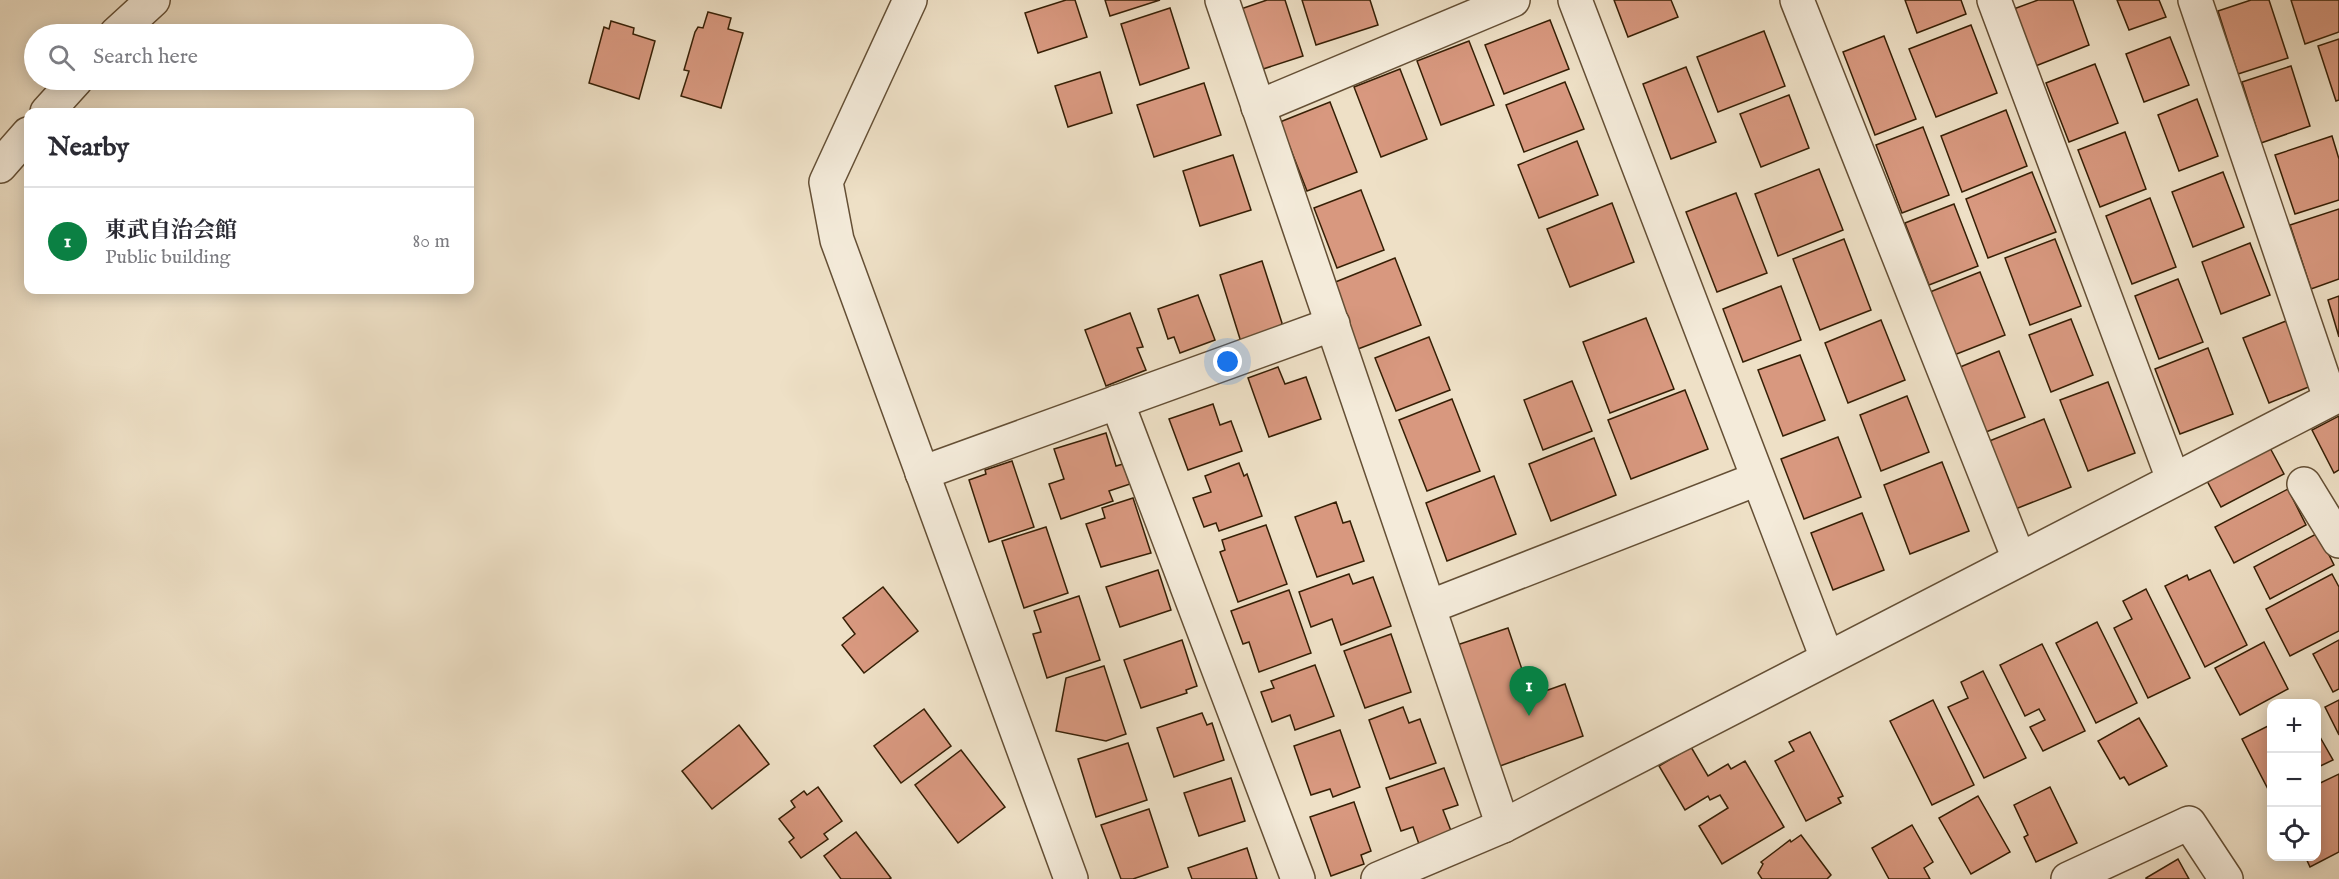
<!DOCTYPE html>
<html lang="en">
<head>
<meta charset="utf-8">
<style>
	body { margin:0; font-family:"IM FELL English","Noto Serif JP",serif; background:#f7f7f7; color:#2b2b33 }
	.controls { position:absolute; right:18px; bottom:18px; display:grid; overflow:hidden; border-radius:12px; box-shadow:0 3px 15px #0003 }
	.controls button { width:54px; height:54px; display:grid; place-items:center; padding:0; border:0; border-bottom:2px solid #e1e1e2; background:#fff; color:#2b2b33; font:30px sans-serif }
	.you { position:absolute; left:1228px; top:362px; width:21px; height:21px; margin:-15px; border:4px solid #fff; border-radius:50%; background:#1a73e8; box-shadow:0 0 0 9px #1a73e833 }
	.badge { display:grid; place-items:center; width:39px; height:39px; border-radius:50%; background:#0b8043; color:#fff; font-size:20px; font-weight:700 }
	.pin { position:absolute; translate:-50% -50px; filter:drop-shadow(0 2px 3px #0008) }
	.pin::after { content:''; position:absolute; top:32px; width:21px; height:18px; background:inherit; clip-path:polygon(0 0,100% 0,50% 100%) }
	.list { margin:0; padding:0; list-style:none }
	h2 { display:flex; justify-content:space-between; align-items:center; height:78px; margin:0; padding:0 24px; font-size:26px }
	h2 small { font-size:20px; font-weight:400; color:#7c7c81 }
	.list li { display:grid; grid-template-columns:39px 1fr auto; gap:18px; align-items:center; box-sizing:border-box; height:108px; padding:0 24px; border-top:2px solid #e1e1e2 }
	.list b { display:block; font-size:22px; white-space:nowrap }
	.list p { margin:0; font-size:20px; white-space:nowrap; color:#7c7c81 }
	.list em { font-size:20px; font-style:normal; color:#7c7c81 }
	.icon { flex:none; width:33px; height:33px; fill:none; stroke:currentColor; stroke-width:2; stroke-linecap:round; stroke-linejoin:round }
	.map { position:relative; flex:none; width:2339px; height:879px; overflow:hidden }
	.search { position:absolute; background:#fff; box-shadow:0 3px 15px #0003; left:24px; top:24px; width:450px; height:66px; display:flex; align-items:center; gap:15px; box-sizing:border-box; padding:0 21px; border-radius:33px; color:#7c7c81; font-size:22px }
	.panel { position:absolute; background:#fff; box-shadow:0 3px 15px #0003; left:24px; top:108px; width:450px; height:186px; border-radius:12px }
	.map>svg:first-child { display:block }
	.building { fill:#d8987f; stroke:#361f05; stroke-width:1.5 }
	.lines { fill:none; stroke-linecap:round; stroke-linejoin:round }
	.street-casing { stroke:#644f35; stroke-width:36 }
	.street { stroke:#f4ebda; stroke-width:33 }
</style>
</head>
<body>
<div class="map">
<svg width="2339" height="879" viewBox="0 0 2339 879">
	<rect width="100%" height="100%" fill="#eee0c6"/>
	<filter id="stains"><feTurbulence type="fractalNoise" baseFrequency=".00333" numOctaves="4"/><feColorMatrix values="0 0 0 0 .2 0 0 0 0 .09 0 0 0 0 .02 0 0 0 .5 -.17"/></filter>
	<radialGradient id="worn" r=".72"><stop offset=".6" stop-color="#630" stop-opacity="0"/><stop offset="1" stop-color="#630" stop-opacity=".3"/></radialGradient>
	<g class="building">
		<polygon points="1066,0 1075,0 1087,37 1038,53 1025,13"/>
		<polygon points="1105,0 1160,0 1110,16"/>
		<polygon points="1267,0 1285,0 1303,56 1254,72 1235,11"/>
		<polygon points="1302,0 1370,0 1378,25 1316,45"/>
		<polygon points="1614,0 1671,0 1678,17 1628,37"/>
		<polygon points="1905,0 1961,0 1966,14 1917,33"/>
		<polygon points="2038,0 2073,0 2089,45 2033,67 2011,10"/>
		<polygon points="2117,0 2159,0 2166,17 2129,30"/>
		<polygon points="2251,0 2269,0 2288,58 2238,74 2218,11"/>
		<polygon points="2291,0 2339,0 2339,32 2305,44"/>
		<polygon points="1170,8 1189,68 1140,85 1121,24"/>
		<polygon points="708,12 731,18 728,29 743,33 721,108 681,96 689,71 684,70 695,32 698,27 703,28"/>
		<polygon points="1550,20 1569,69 1504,94 1485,45"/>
		<polygon points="611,21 634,28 633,34 655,41 639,99 589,83 604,27 609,29"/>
		<polygon points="1971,25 1997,93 1936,117 1909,49"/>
		<polygon points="1764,31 1785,86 1718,112 1697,57"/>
		<polygon points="1884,36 1916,119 1875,135 1843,52"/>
		<polygon points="2170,37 2189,85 2144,102 2126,54"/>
		<polygon points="2339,39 2339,100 2336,101 2318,46"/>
		<polygon points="1469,41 1494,105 1441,125 1417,61"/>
		<polygon points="2095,64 2118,123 2069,142 2046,83"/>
		<polygon points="2291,66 2310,126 2261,143 2242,82"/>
		<polygon points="1686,67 1716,142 1671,159 1643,84"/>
		<polygon points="1400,69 1427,139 1381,157 1354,87"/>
		<polygon points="1100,72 1112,113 1068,127 1055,86"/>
		<polygon points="1565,82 1584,129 1524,152 1506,105"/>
		<polygon points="1204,83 1221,135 1154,157 1137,105"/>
		<polygon points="1789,95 1809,148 1761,167 1740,114"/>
		<polygon points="2197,99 2218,156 2179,171 2158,115"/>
		<polygon points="1330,102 1357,172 1307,191 1280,122"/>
		<polygon points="2006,110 2027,166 1962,192 1941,136"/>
		<polygon points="1923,127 1949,195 1902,213 1876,145"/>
		<polygon points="2125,132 2146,189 2100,207 2078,150"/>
		<polygon points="2332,136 2339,159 2339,200 2295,214 2275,155"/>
		<polygon points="1577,141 1598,195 1539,218 1518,165"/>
		<polygon points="1233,155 1251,210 1200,226 1183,171"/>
		<polygon points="1819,169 1843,230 1778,256 1755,194"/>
		<polygon points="2032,172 2056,232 1988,258 1966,199"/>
		<polygon points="2223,172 2244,227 2193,247 2172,192"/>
		<polygon points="1361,190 1384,250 1337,268 1314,208"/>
		<polygon points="1736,193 1767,273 1717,292 1686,212"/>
		<polygon points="2150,198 2176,267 2132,284 2106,216"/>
		<polygon points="1612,203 1634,262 1570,287 1547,229"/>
		<polygon points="1954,204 1978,266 1929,285 1905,223"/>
		<polygon points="2339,209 2339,279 2311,289 2290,225"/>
		<polygon points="1844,239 1871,310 1820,330 1793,259"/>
		<polygon points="2055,239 2081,306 2030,325 2005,258"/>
		<polygon points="2250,243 2270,295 2221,314 2202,262"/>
		<polygon points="1395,258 1421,325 1358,349 1333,283"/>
		<polygon points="1262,261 1282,323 1279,329 1241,342 1220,275"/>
		<polygon points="1980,272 2005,335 1949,357 1925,294"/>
		<polygon points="2178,279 2203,342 2159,359 2135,296"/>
		<polygon points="1781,286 1801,340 1743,362 1723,309"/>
		<polygon points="1198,295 1215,340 1180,353 1174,337 1168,339 1158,309"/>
		<polygon points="2339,296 2339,337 2328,300"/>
		<polygon points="1130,313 1143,347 1137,348 1146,370 1106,386 1085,330"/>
		<polygon points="1646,318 1674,389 1610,413 1583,342"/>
		<polygon points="2071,319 2093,375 2051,392 2029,335"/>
		<polygon points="1881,320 1905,380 1848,403 1825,343"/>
		<polygon points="2286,321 2311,386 2269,403 2243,338"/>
		<polygon points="1429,337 1450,390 1396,411 1375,358"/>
		<polygon points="2208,348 2233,414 2180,434 2155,369"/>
		<polygon points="1999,351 2025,417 1978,435 1953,370"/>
		<polygon points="1800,355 1825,420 1783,436 1758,370"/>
		<polygon points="1278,367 1285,384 1306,377 1321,419 1269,437 1248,378"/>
		<polygon points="1572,381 1592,431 1543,450 1524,400"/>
		<polygon points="2108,382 2135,453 2088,471 2060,400"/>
		<polygon points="1685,390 1708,449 1631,479 1608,420"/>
		<polygon points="1907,396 1929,452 1881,471 1860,415"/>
		<polygon points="1452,399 1480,471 1427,491 1399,420"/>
		<polygon points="1213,404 1220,425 1231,421 1242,451 1188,470 1169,419"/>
		<polygon points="2339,416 2339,470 2334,473 2312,430"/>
		<polygon points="2044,419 2071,487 2013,510 1987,442"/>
		<polygon points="1106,433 1116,466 1123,464 1130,484 1109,491 1113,501 1061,519 1049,484 1064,479 1054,449"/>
		<polygon points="1838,437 1861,497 1804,519 1781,459"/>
		<polygon points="1594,438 1616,495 1551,521 1529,464"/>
		<polygon points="2269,446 2284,474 2221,507 2206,479"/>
		<polygon points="1012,461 1034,527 989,542 969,480 986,474 985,470"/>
		<polygon points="1942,462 1969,531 1910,554 1884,485"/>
		<polygon points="1239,463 1244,476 1247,474 1262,516 1219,531 1216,523 1204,527 1193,498 1211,492 1205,476"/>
		<polygon points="1494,476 1516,534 1447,561 1426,503"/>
		<polygon points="2288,489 2306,525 2234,563 2215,527"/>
		<polygon points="1133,498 1151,553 1101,567 1086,524 1105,518 1102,508"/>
		<polygon points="1336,502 1343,523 1350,521 1364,561 1317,577 1295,517"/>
		<polygon points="1862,513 1884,570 1833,590 1811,533"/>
		<polygon points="1266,525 1287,584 1238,602 1220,552 1225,550 1222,540"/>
		<polygon points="1046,527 1068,593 1024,608 1002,541"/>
		<polygon points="2318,533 2334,565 2270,599 2254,567"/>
		<polygon points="1158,570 1171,610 1120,627 1106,587"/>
		<polygon points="2210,570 2247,645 2205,667 2165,586 2187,575 2189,580"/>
		<polygon points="1349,574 1353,584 1373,577 1391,626 1341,645 1332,619 1311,627 1299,592"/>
		<polygon points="2332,574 2339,587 2339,631 2290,656 2266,609"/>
		<polygon points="883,587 918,631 864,673 842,645 855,634 843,618"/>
		<polygon points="2146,589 2190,678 2148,698 2114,628 2132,619 2123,601"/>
		<polygon points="1289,590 1311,653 1259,672 1249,642 1243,644 1231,611"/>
		<polygon points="1079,596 1100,660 1047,678 1033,634 1041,632 1034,611"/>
		<polygon points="2097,622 2137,703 2096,723 2056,643"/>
		<polygon points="1508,628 1531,696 1565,684 1583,736 1500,766 1457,645"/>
		<polygon points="1391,634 1411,692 1365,708 1344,651"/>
		<polygon points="1182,640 1197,686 1186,690 1187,693 1141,708 1124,660"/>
		<polygon points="2339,640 2339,689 2333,692 2313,654"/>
		<polygon points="2264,642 2288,689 2240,715 2215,668"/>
		<polygon points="2042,644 2085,731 2043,751 2030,727 2045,720 2039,709 2025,716 2000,665"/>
		<polygon points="1315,665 1334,716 1295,730 1290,715 1272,722 1261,692 1274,688 1271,681"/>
		<polygon points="1104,666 1126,734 1106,741 1056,731 1066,678"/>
		<polygon points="1983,671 2026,758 1984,778 1948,707 1968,698 1961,682"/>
		<polygon points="1933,700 1974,785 1932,805 1890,721"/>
		<polygon points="2339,700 2339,735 2325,707"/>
		<polygon points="1403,707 1409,723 1420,719 1436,763 1390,779 1369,720"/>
		<polygon points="924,709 951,746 901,783 874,746"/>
		<polygon points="1202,713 1207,725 1212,723 1224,760 1174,777 1157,728"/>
		<polygon points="2139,718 2167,766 2129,785 2124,777 2120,779 2098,741"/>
		<polygon points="2272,724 2272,792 2270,793 2242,739"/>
		<polygon points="739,725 769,764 712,809 682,771"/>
		<polygon points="1340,730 1360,787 1333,797 1330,789 1311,795 1294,746"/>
		<polygon points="2316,730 2333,760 2316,768"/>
		<polygon points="1810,732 1843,796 1838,798 1841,803 1806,821 1775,761 1794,751 1789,742"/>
		<polygon points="1128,743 1147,800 1096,817 1078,759"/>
		<polygon points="1691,747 1708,776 1728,764 1731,769 1745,761 1784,827 1722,864 1699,826 1728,808 1720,795 1710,800 1708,796 1685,810 1659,766"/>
		<polygon points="961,750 1005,807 958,843 915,785"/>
		<polygon points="1444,768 1458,805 1443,810 1453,836 1420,847 1413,827 1401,831 1386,788"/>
		<polygon points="2339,774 2339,852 2310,867 2305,856 2316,856 2316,785"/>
		<polygon points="1231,778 1245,821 1199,836 1184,793"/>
		<polygon points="818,787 842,821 824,834 828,839 801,858 789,842 794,838 779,819 795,807 791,801 804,791 807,795"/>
		<polygon points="2050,787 2077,843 2036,862 2024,837 2028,835 2014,805"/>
		<polygon points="1978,796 2010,852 1971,874 1939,818"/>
		<polygon points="1354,802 1371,851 1361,855 1364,864 1331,876 1310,817"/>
		<polygon points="1149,809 1168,867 1133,879 1121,879 1101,825"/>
		<polygon points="1912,825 1933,862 1924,868 1930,879 1889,879 1872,848"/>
		<polygon points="856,832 891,878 889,879 841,879 824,856"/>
		<polygon points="1801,835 1831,875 1827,879 1762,879 1758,873 1763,864 1761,862 1790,840 1791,842"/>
		<polygon points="1247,848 1257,879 1192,879 1188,868"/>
		<polygon points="2178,859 2189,879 2146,879 2146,878"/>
	</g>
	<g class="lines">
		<defs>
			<g id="street">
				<polyline points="910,0 826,182 837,240 1071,879"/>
				<polyline points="1222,0 1503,826"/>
				<polyline points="1575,0 1827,658"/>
				<polyline points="1797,0 2019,559"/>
				<polyline points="1994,0 2173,479"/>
				<polyline points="2195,0 2330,398"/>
				<polyline points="116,34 153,0"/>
				<polyline points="1258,107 1513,0"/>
				<polyline points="47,112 76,80"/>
				<polyline points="0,166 28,134"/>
				<polyline points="1117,402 1298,879"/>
				<polyline points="922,473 1333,324"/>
				<polyline points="2304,484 2339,541"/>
				<polyline points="1429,607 1757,479"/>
				<polyline points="1378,879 1503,826 2339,395"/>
				<polyline points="2068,879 2189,823 2226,879"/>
			</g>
		</defs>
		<use href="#street" class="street-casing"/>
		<use href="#street" class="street"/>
	</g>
	<rect width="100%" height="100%" filter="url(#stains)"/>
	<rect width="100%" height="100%" fill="url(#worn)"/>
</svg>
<div class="controls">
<button>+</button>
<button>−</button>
<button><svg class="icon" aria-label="locate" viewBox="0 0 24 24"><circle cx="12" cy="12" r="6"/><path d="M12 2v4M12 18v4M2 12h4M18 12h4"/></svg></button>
</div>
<div class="you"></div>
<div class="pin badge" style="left:1529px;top:716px">1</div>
<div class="search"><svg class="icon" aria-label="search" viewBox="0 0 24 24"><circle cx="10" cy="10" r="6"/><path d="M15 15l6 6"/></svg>Search here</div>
<section class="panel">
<h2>Nearby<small></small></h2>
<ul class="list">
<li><span class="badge">1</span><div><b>東武自治会館</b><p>Public building</p></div><em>80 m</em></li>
</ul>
</section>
</div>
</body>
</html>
